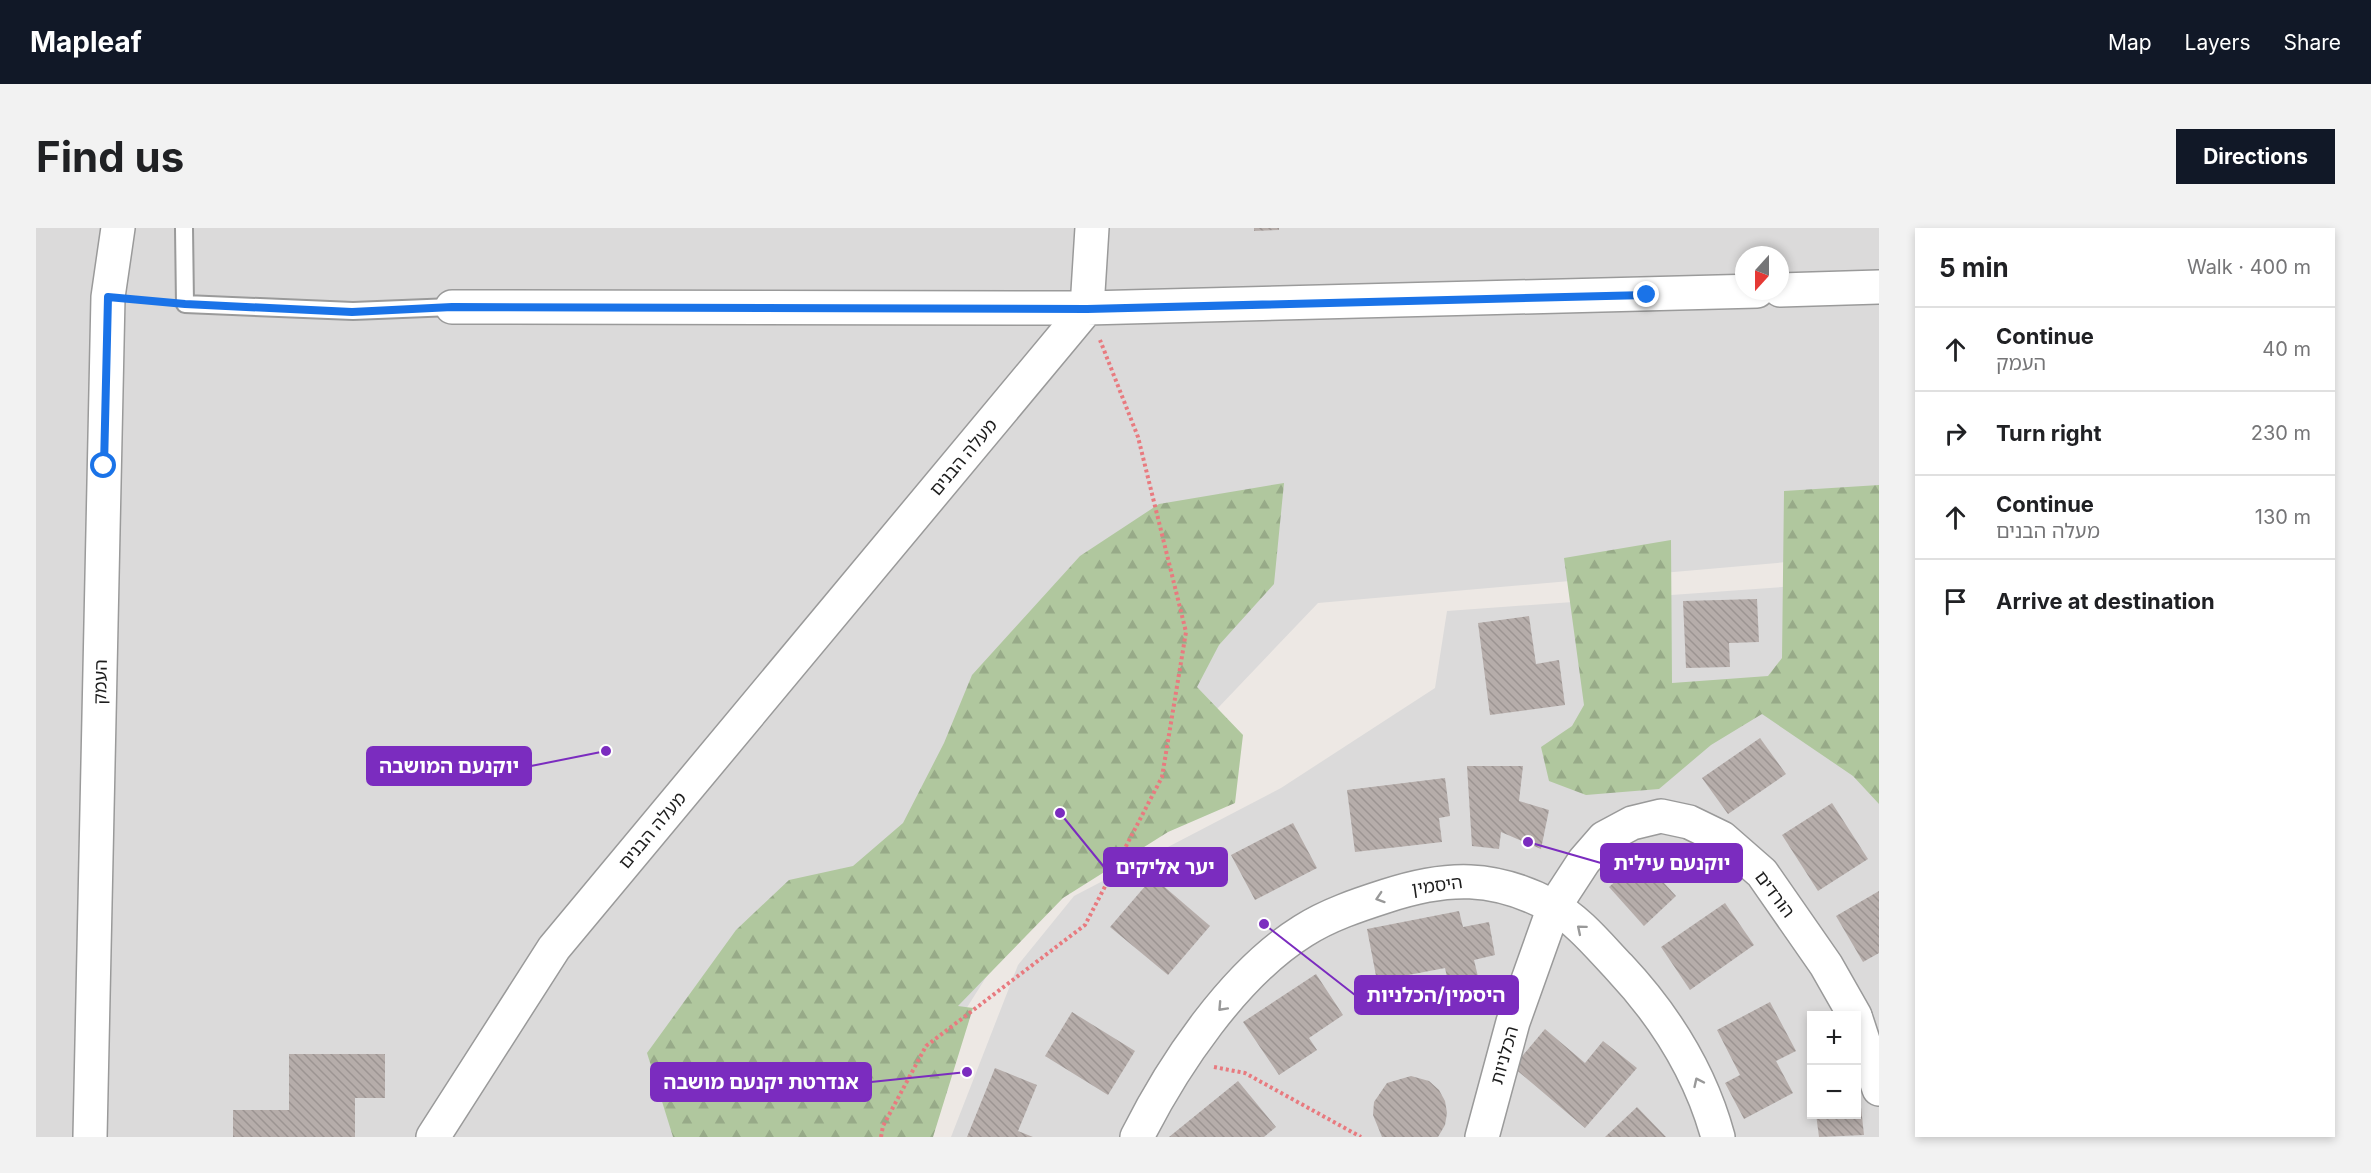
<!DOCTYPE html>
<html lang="en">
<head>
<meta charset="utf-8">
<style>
	body { margin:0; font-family:Inter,"Noto Sans Hebrew",sans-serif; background:#f2f2f2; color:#202124 }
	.controls { position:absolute; right:18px; bottom:18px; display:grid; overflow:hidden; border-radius:0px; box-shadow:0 3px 9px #0003 }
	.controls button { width:54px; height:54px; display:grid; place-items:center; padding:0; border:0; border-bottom:2px solid #e0e0e0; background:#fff; color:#202124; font:30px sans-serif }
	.compass { position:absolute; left:1699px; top:18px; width:54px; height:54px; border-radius:50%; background:#fff; box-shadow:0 3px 9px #0003; rotate:201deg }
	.stop { position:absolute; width:18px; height:18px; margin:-14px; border:4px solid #1a73e8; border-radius:50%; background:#fff }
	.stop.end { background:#1a73e8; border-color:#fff; box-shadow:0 2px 6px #0008 }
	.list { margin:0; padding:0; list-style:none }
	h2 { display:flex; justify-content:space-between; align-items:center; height:78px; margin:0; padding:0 24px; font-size:26px }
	h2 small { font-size:20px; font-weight:400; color:#757577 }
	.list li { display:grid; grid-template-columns:39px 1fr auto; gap:18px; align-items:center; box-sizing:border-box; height:84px; padding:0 24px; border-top:2px solid #e0e0e0 }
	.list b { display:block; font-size:22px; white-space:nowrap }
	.list p { margin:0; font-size:20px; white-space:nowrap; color:#757577 }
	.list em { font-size:20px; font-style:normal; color:#757577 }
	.icon { flex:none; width:33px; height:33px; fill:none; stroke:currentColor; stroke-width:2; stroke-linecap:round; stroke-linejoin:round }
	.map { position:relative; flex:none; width:1843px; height:909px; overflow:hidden; border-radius:0px }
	header { display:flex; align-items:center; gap:36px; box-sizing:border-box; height:84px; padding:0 30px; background:#111827; color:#fff }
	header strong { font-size:28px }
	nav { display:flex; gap:33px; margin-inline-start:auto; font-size:21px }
	.intro { display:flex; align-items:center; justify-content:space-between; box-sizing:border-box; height:144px; padding:0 36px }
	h1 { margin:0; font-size:42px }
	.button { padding:15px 27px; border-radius:0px; background:#111827; color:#fff; font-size:21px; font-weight:700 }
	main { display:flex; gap:36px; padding:0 36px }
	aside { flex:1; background:#fff; border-radius:0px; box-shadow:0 3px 9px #0003 }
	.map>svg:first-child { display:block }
	.residential { fill:#dbdada; fill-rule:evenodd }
	.forest { fill:url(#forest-firs) }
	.building { fill:url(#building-back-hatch) }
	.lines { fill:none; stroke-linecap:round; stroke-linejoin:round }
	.service-casing { stroke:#9a9a9a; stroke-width:20 }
	.minor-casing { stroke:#9a9a9a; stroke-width:36 }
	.tertiary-casing { stroke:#9a9a9a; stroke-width:36 }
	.path { stroke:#e87a7f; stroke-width:4; stroke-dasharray:3 3; stroke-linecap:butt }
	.service { stroke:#fff; stroke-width:16 }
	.minor { stroke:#fff; stroke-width:33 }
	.tertiary { stroke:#fff; stroke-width:33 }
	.oneway { stroke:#999 }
	.route { stroke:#1a73e8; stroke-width:8 }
	.labels { text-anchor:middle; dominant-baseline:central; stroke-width:4.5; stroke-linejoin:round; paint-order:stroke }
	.street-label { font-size:18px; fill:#1d1d1d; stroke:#fff }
	.leader { fill:none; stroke:#7b2cbf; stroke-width:2 }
	.callout-dot { fill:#7b2cbf; stroke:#fff; stroke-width:2 }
	.callout { fill:#7b2cbf; stroke:#7b2cbf; stroke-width:2 }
	.callout-label { font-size:20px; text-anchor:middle; font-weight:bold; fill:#fff }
</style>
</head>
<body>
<header>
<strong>Mapleaf</strong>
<nav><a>Map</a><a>Layers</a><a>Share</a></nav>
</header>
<div class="intro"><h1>Find us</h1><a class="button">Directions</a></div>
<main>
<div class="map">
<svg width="1843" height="909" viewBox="0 0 1843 909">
	<defs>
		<pattern id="forest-firs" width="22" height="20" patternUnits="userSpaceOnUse" patternTransform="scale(1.5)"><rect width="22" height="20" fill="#b0c79e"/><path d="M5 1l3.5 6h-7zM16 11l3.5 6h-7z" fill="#97aa88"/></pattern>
		<pattern id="building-back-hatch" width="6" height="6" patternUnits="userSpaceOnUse" patternTransform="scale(1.5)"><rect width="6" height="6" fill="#b6adaa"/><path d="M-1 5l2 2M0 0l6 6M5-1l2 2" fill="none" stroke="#9c9492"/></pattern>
	</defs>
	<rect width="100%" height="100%" fill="#ede8e4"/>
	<g class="residential">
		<path d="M 0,0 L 1843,0 L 1843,326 L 1282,375 L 999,672 L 849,909 L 0,909 ZM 1708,27 L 1744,27 L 1744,63 L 1708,63 Z"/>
		<path d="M 1747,359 L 1843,552 L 1843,909 L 915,909 L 982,737 L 1038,668 L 1245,560 L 1399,460 L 1411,383 ZM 1776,788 L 1820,788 L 1820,886 L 1776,886 Z"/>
	</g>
	<g class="forest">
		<polygon points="1248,255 1238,356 1183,417 1161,459 1207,507 1199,575 1132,604 1027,670 922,778 937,780 897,909 637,909 611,825 700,702 753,652 817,638 867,595 908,515 936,447 1044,328 1123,276"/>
		<polygon points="1843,257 1843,576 1817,548 1726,486 1675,517 1623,561 1550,567 1513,553 1505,519 1536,498 1548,477 1528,330 1635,312 1636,455 1732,448 1746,430 1748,263"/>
	</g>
	<g class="building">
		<polygon points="1218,0 1243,0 1243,2 1218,3"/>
		<polygon points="1721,371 1723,414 1693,415 1694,439 1650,440 1647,373"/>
		<polygon points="1493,388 1500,436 1523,432 1529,477 1454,487 1442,395"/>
		<polygon points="1724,510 1750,546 1692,586 1666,550"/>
		<polygon points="1431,538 1487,538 1483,573 1513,582 1505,621 1465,604 1463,621 1436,618"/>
		<polygon points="1409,550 1414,588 1403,590 1406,614 1319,624 1311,562"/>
		<polygon points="1796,575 1832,631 1782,663 1746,607"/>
		<polygon points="1257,595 1281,640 1219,672 1195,627"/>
		<polygon points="1605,630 1640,668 1608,698 1573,659"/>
		<polygon points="1117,649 1174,698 1132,747 1074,699"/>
		<polygon points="1843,663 1843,725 1827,734 1800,688"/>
		<polygon points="1689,675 1718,717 1654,762 1625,719"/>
		<polygon points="1423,683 1427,699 1453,694 1459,727 1438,732 1443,753 1413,758 1409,740 1341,753 1331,701"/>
		<polygon points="1280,746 1307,787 1273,810 1281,822 1243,847 1207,794"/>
		<polygon points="1734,774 1760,823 1740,833 1757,865 1708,891 1689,855 1704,847 1681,802"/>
		<polygon points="1036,784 1099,823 1072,867 1009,828"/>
		<polygon points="1509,801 1549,835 1567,813 1601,840 1549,900 1477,839"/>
		<polygon points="253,826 349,826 349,870 319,870 319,909 197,909 197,882 253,882"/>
		<polygon points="959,840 1001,857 982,903 997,909 931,909"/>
		<polygon points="1375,848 1393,853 1403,862 1409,873 1411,885 1409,897 1402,909 1346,909 1337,887 1338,874 1351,855"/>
		<polygon points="1202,853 1240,899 1228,909 1133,909"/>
		<polygon points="1820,870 1824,870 1828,907 1783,909 1780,886 1820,886"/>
		<polygon points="1601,879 1630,909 1569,909"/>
	</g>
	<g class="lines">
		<defs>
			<polyline id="service" points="148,0 149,76 317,83 416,79"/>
			<g id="minor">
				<polyline points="1744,62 1843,59"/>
				<polyline points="416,79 1051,80 1056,0"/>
				<polyline points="1820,791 1843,861"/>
				<polyline points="397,909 518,720 1051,80 1721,63"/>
				<path d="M 1101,909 C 1137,837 1198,746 1267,703 C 1292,687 1322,677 1350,668 C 1411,648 1458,647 1516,678 C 1541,691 1563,718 1583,739 C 1629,788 1664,843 1682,909"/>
				<polyline points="1446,909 1477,794 1518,679 1548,633 1568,610 1596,595 1625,588 1653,594 1686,610 1726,645 1790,737 1819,788"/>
			</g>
			<polyline id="tertiary" points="54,909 72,69 82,0"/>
		</defs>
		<use href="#service" class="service-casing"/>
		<use href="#minor" class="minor-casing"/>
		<use href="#tertiary" class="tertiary-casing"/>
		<g class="path">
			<polyline points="103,72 128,74"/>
			<polyline points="1178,839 1209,845 1325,909"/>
			<polyline points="845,909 847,898 890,818 1049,697 1126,549 1150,404 1102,209 1064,112"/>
		</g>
		<use href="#service" class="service"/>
		<use href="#minor" class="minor"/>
		<use href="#tertiary" class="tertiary"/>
	</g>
	<defs><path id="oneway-chevron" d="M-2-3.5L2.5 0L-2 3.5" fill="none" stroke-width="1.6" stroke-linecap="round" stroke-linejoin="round" transform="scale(1.5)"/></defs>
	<g class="oneway">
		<use href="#oneway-chevron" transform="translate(1344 670) rotate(162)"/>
		<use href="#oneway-chevron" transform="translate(1545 701) rotate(-140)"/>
		<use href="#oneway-chevron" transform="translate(1186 779) rotate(133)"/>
		<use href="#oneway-chevron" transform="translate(1662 854) rotate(-115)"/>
	</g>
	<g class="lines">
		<polyline class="route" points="68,238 72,69 149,76 316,84 416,79 1051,81 1611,67"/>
	</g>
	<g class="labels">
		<g class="street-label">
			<text transform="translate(927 229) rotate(-50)">מעלה הבנים</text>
			<text transform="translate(64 454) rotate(-89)">העמק</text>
			<text transform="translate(616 602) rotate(-50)">מעלה הבנים</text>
			<text transform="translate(1401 657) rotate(-8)">היסמין</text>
			<text transform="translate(1739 666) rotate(53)">הורדים</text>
			<text transform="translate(1468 827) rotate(-74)">הכלניות</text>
		</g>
	</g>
	<path class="leader" d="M570 523L495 538M1492 614L1565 635M1024 585L1068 639M1228 696L1319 767M931 844L835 854"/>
	<g class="callout-dot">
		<circle cx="570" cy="523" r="6"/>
		<circle cx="1492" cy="614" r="6"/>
		<circle cx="1024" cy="585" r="6"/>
		<circle cx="1228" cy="696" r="6"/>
		<circle cx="931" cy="844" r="6"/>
	</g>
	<g class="callout">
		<rect x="331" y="519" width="164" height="38" rx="6"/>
		<rect x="1565" y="616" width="141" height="38" rx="6"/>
		<rect x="1068" y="620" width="123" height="38" rx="6"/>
		<rect x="1319" y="748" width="163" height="38" rx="6"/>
		<rect x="615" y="835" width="220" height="38" rx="6"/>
	</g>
	<g class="callout-label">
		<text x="413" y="545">יוקנעם המושבה</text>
		<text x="1636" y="642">יוקנעם עילית</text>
		<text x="1129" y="646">יער אליקים</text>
		<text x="1400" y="774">היסמין/הכלניות</text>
		<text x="725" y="861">אנדרטת יקנעם מושבה</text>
	</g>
</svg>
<div class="controls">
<button>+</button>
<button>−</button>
</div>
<svg class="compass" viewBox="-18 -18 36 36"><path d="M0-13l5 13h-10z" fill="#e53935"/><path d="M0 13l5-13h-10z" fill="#757577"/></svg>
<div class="stop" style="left:68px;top:238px"></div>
<div class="stop end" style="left:1611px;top:67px"></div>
</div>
<aside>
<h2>5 min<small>Walk · 400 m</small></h2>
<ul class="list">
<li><svg class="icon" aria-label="ahead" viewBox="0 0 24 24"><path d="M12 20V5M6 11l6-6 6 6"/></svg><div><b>Continue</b><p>העמק</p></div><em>40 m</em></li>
<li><svg class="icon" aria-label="right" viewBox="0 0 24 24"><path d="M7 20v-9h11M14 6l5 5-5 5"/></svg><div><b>Turn right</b></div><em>230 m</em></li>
<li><svg class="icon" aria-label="ahead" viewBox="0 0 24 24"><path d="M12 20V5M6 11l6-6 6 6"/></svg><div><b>Continue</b><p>מעלה הבנים</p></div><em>130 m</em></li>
<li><svg class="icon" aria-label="arrive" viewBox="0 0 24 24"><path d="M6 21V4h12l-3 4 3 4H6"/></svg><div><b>Arrive at destination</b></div></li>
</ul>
</aside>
</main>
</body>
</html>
